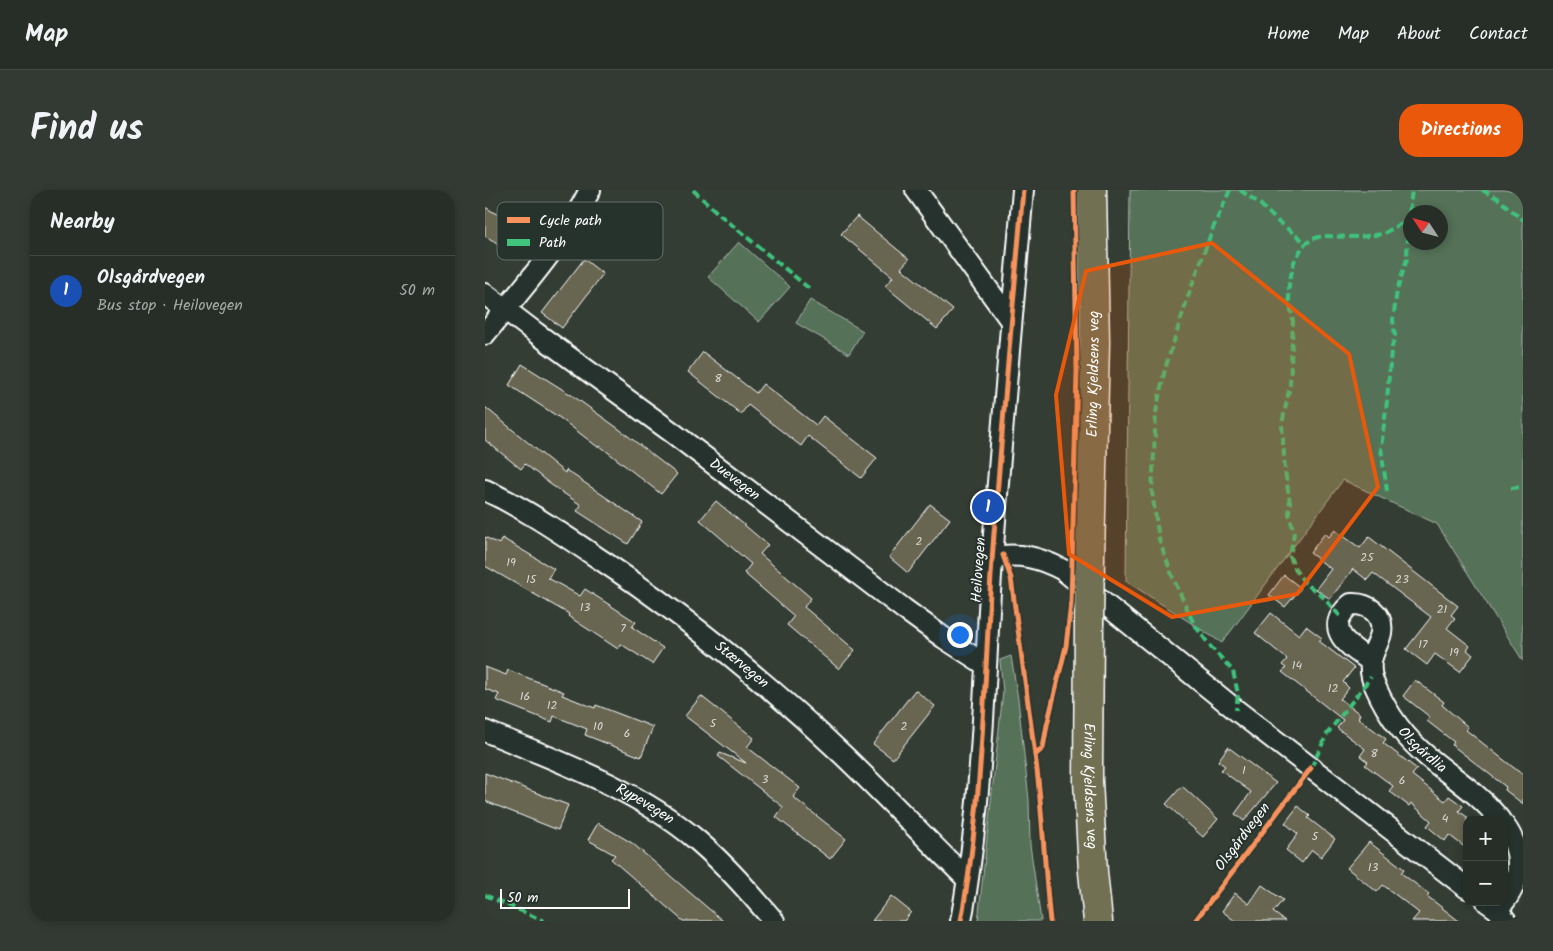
<!DOCTYPE html>
<html lang="en">
<head>
<meta charset="utf-8">
<style>
	body { margin:0; font-family:Kalam,sans-serif; background:#323a33; color:#f1f3f6 }
	.controls { position:absolute; right:15px; bottom:15px; display:grid; overflow:hidden; border-radius:10px; box-shadow:0 2px 8px #0003 }
	.controls button { width:45px; height:45px; display:grid; place-items:center; padding:0; border:0; border-bottom:1px solid #424a44; background:#262e27; color:#f1f3f6; font:25px sans-serif }
	.compass { position:absolute; left:918px; top:15px; width:45px; height:45px; border-radius:50%; background:#262e27; box-shadow:0 2px 8px #0003; rotate:306deg }
	.scale { position:absolute; left:15px; bottom:12px; width:130px; box-sizing:border-box; padding-left:5px; border:2px solid #fff; border-top:0; font-size:14px; line-height:18px; white-space:nowrap; color:#fff; -webkit-text-stroke:4px #26332d; paint-order:stroke }
	.you { position:absolute; left:474px; top:444px; width:18px; height:18px; margin:-12px; border:4px solid #fff; border-radius:50%; background:#1a73e8; box-shadow:0 0 0 8px #1a73e833 }
	.badge { display:grid; place-items:center; width:32px; height:32px; border-radius:50%; background:#ea580c; color:#fff; font-size:16px; font-weight:700 }
	.pin { position:absolute; translate:-50% -50%; border:2px solid #fff; box-shadow:0 1px 5px #0006 }
	.list { margin:0; padding:0; list-style:none }
	h2 { display:flex; justify-content:space-between; align-items:center; height:65px; margin:0; padding:0 20px; font-size:21px }
	h2 small { font-size:16px; font-weight:400; color:#a4a8a7 }
	.list li { display:grid; grid-template-columns:32px 1fr auto; gap:15px; align-items:center; box-sizing:border-box; height:70px; padding:0 20px; border-top:1px solid #424a44 }
	.list b { display:block; font-size:19px; white-space:nowrap }
	.list p { margin:0; font-size:16px; white-space:nowrap; color:#a4a8a7 }
	.list em { font-size:16px; font-style:normal; color:#a4a8a7 }
	.map { position:relative; flex:none; width:1038px; height:731px; overflow:hidden; border-radius:20px }
	header { display:flex; align-items:center; gap:30px; box-sizing:border-box; height:70px; padding:0 25px; background:#262e27; border-bottom:1px solid #424a44 }
	header strong { font-size:24px }
	nav { display:flex; gap:28px; margin-inline-start:auto; font-size:18px }
	.intro { display:flex; align-items:center; justify-content:space-between; box-sizing:border-box; height:120px; padding:0 30px }
	h1 { margin:0; font-size:35px }
	.button { padding:12px 22px; border-radius:20px; background:#ea580c; color:#fff; font-size:18px; font-weight:700 }
	main { display:flex; gap:30px; padding:0 30px }
	aside { flex:1; background:#262e27; border-radius:20px; box-shadow:0 2px 8px #0003 }
	.map>svg:first-child { display:block }
	.green { fill:#557158; stroke:#aab8ac; fill-rule:evenodd }
	.building { fill:#676651; stroke:#fff }
	.lines { fill:none; stroke-linecap:round; stroke-linejoin:round }
	.street-casing { stroke:#fff; stroke-width:24 }
	.highway-casing { stroke:#fff; stroke-width:31 }
	.street { stroke:#26332d; stroke-width:20 }
	.highway { stroke:#716f52; stroke-width:28 }
	.highway-bridge-casing { stroke:#fff; stroke-width:31; stroke-linecap:butt }
	.highway-bridge { stroke:#716f52; stroke-width:28 }
	.quiet { stroke:#40c37c; stroke-width:4; stroke-dasharray:8 4; stroke-linecap:butt }
	.cycleway-casing { stroke:#26332d; stroke-width:8 }
	.cycleway { stroke:#f8935d; stroke-width:5 }
	.marked { fill:#e8590c; fill-opacity:0.2; stroke:#e8590c; stroke-width:4; stroke-linejoin:round }
	.labels { text-anchor:middle; dominant-baseline:central; stroke-width:4; stroke-linejoin:round; paint-order:stroke }
	.number-label { font-size:12px; fill:#d9d9d4 }
	.street-label { font-size:15px; fill:#fff; stroke:#26332d }
	.key { fill:#26332d; stroke:#67706c; stroke-width:1 }
	.key-label { font-size:14px; fill:#fff }
</style>
</head>
<body>
<header>
<strong>Map</strong>
<nav><a>Home</a><a>Map</a><a>About</a><a>Contact</a></nav>
</header>
<div class="intro"><h1>Find us</h1><a class="button">Directions</a></div>
<main>
<aside>
<h2>Nearby<small></small></h2>
<ul class="list">
<li><span class="badge" style="background:#1a4fb4">1</span><div><b>Olsgårdvegen</b><p>Bus stop · Heilovegen</p></div><em>50 m</em></li>
</ul>
</aside>
<div class="map">
<svg width="1038" height="731" viewBox="0 0 1038 731">
	<rect width="100%" height="100%" fill="#333d34"/>
	<filter id="ink" filterUnits="userSpaceOnUse"><feTurbulence type="fractalNoise" baseFrequency=".02" numOctaves="2"/><feDisplacementMap in="SourceGraphic" scale="10" xChannelSelector="R" yChannelSelector="G"/><feConvolveMatrix kernelMatrix="1 2 1 2 8 2 1 2 1" color-interpolation-filters="sRGB"/></filter>
	<g filter="url(#ink)">
		<g class="green">
			<path d="M 645,0 L 1038,0 L 1038,471 L 952,334 L 858,290 L 737,453 L 641,391 ZM 956,22 L 956,52 L 926,52 L 926,22 Z"/>
			<polygon points="254,52 305,97 274,132 223,87"/>
			<polygon points="325,110 378,141 364,164 311,133"/>
			<polygon points="526,466 533,509 544,610 545,655 556,731 493,731 518,502 515,470"/>
		</g>
		<g class="building">
			<polygon points="0,17 33,37 21,58 0,46"/>
			<polygon points="372,26 424,69 416,78 468,120 452,139 400,96 408,87 356,44"/>
			<polygon points="99,69 118,84 77,138 57,123"/>
			<polygon points="218,162 271,203 278,194 331,235 338,226 392,268 376,288 323,246 316,256 263,215 256,224 203,182"/>
			<polygon points="37,174 88,206 134,239 192,284 176,304 115,256 114,258 75,228 24,195"/>
			<polygon points="0,217 80,283 81,280 157,332 143,354 92,321 96,315 65,294 40,274 36,279 0,250"/>
			<polygon points="231,311 283,355 275,364 326,408 319,417 370,460 354,479 302,435 309,426 259,383 266,374 215,330"/>
			<polygon points="445,314 465,329 423,383 404,367"/>
			<polygon points="850,340 875,358 884,347 973,416 966,425 970,428 962,438 985,456 982,460 988,465 975,482 950,464 942,475 921,459 946,427 888,383 882,390 868,379 845,409 831,399 846,379 825,363 840,343 844,347"/>
			<polygon points="0,347 14,354 17,348 69,379 63,388 95,406 100,399 151,432 147,437 178,458 167,474 136,454 133,459 83,426 84,424 0,376"/>
			<polygon points="799,385 816,398 800,417 784,405"/>
			<polygon points="786,423 814,445 821,436 837,448 834,451 869,478 858,492 864,498 855,509 875,524 873,528 901,549 898,553 932,579 927,585 960,611 964,606 978,616 974,621 982,627 982,659 964,645 960,651 942,636 946,631 926,613 924,616 904,601 908,596 880,575 883,572 875,566 880,559 852,538 858,530 797,482 801,478 797,475 802,469 770,443"/>
			<polygon points="0,477 21,485 23,480 79,502 77,505 110,518 111,515 168,537 156,567 100,545 102,539 69,526 67,532 11,510 14,504 0,499"/>
			<polygon points="930,490 959,512 957,515 983,537 981,540 1038,585 1038,614 1020,600 1021,597 967,555 969,552 942,531 945,527 918,506"/>
			<polygon points="430,500 450,516 408,569 388,554"/>
			<polygon points="216,506 269,548 262,557 315,598 308,607 361,649 345,669 291,627 298,617 233,566 235,563 261,573 200,526"/>
			<polygon points="743,557 791,593 759,631 750,624 766,602 736,580 740,576 733,571"/>
			<polygon points="0,583 83,615 73,640 0,611"/>
			<polygon points="697,596 733,629 718,647 681,614"/>
			<polygon points="813,616 825,626 823,628 850,649 836,667 827,660 817,673 801,660 813,644 800,633"/>
			<polygon points="113,633 147,653 238,731 198,731 126,669 130,665 103,650"/>
			<polygon points="884,652 919,679 916,683 944,704 942,706 974,731 927,731 934,723 898,695 892,702 862,678"/>
			<polygon points="777,695 798,710 788,722 800,731 750,731 737,721 750,703 764,714"/>
			<polygon points="406,706 426,722 419,731 387,731"/>
		</g>
		<g class="lines">
			<defs>
				<g id="street">
					<polyline points="431,0 526,131"/>
					<path id="s1" d="M 0,104 L 51,143 L 188,243 L 419,419 L 459,448 L 501,475"/>
					<path d="M 0,144 C 38,98 78,53 105,0"/>
					<path id="s2" d="M 0,300 C 39,318 74,342 110,366 C 198,424 280,491 357,564 C 400,605 440,648 482,689"/>
					<path d="M 508,367 C 535,363 554,367 578,380 L 751,520 L 982,698"/>
					<path id="s3" d="M 886,471 C 863,456 837,439 866,414 C 883,413 899,424 896,443 C 894,453 887,462 886,472 C 885,480 887,490 891,498 C 903,525 920,548 943,567 C 968,588 995,604 1015,630"/>
					<path id="s4" d="M 0,541 C 73,571 152,599 213,651 C 241,675 265,703 289,731"/>
					<path d="M 1019,635 C 1038,661 1038,687 1019,712"/>
					<polyline points="1002,712 1012,719 1021,731"/>
					<path d="M 476,731 C 497,617 499,500 506,385 C 515,256 527,128 538,0"/>
				</g>
				<g id="highway">
					<path id="s5" d="M 605,368 L 610,152 L 607,0"/>
					<path id="s6" d="M 604,434 L 603,591 L 608,682 L 613,731"/>
				</g>
			</defs>
			<use href="#street" class="street-casing"/>
			<use href="#highway" class="highway-casing"/>
			<use href="#street" class="street"/>
			<use href="#highway" class="highway"/>
			<defs>
				<polyline id="highway-bridge" points="604,434 605,368"/>
			</defs>
			<use href="#highway-bridge" class="highway-bridge-casing"/>
			<use href="#highway-bridge" class="highway-bridge"/>
			<g class="quiet">
				<polyline points="208,0 235,25 326,100"/>
				<polyline points="745,0 728,38 704,104 680,179 671,222 667,302 674,349 688,388 709,434 725,456 748,481 753,504 751,520"/>
				<polyline points="755,0 775,14 791,30 821,53"/>
				<polyline points="997,0 1012,8 1038,30"/>
				<polyline points="1026,298 1038,297"/>
				<polyline points="902,301 896,258 902,211 906,160 910,146 908,130 912,100 922,69 923,32"/>
				<polyline points="855,426 835,404 820,393 811,381 805,367 809,343 804,323 805,313 800,281 797,234 805,196 808,131 804,108 804,94 809,72 818,56 827,49 837,46 873,47 898,44 915,34 923,32 927,0"/>
				<polyline points="826,578 842,544 886,487"/>
				<polyline points="0,705 59,731"/>
			</g>
			<defs>
				<g id="cycleway">
					<polyline points="518,365 526,388 550,565"/>
					<path d="M 476,731 C 497,617 499,500 506,385 C 515,256 527,128 538,0"/>
					<path d="M 565,731 C 559,676 558,620 550,565 L 558,558 L 562,535 L 581,456 L 586,413 L 592,181 L 589,0"/>
					<polyline points="710,731 826,578"/>
				</g>
			</defs>
			<use href="#cycleway" class="cycleway-casing"/>
			<use href="#cycleway" class="cycleway"/>
		</g>
	</g>
	<path class="marked" d="M 727,53 L 864,164 L 893,297 L 812,404 L 687,427 L 584,364 L 571,205 L 601,81 Z"/>
	<g class="labels">
		<g class="number-label">
			<text x="233" y="188">8</text>
			<text x="434" y="351">2</text>
			<text x="882" y="367">25</text>
			<text x="26" y="372">19</text>
			<text x="46" y="389">15</text>
			<text x="917" y="389">23</text>
			<text x="100" y="417">13</text>
			<text x="957" y="419">21</text>
			<text x="138" y="438">7</text>
			<text x="938" y="454">17</text>
			<text x="969" y="462">19</text>
			<text x="812" y="475">14</text>
			<text x="848" y="498">12</text>
			<text x="40" y="506">16</text>
			<text x="67" y="515">12</text>
			<text x="228" y="533">5</text>
			<text x="113" y="536">10</text>
			<text x="419" y="536">2</text>
			<text x="142" y="543">6</text>
			<text x="889" y="563">8</text>
			<text x="759" y="580">1</text>
			<text x="280" y="589">3</text>
			<text x="917" y="590">6</text>
			<text x="960" y="628">4</text>
			<text x="830" y="646">5</text>
			<text x="888" y="677">13</text>
		</g>
		<g class="street-label">
			<text stroke="none"><textPath href="#s5" startOffset="184">Erling Kjeldsens veg</textPath></text>
			<text stroke="none"><textPath href="#s1" startOffset="311">Duevegen</textPath></text>
			<text transform="translate(494 380) rotate(-86)">Heilovegen</text>
			<text stroke="none"><textPath href="#s2" startOffset="311">Stærvegen</textPath></text>
			<text stroke="none"><textPath href="#s3" startOffset="260">Olsgårdlia</textPath></text>
			<text stroke="none"><textPath href="#s6" startOffset="162">Erling Kjeldsens veg</textPath></text>
			<text stroke="none"><textPath href="#s4" startOffset="176">Rypevegen</textPath></text>
			<text transform="translate(758 647) rotate(-53)">Olsgårdvegen</text>
		</g>
	</g>
	<rect x="12" y="12" width="166" height="58" rx="8" class="key"/>
	<rect x="22" y="27" width="23" height="6" fill="#f8935d"/>
	<rect x="22" y="49" width="23" height="7" fill="#40c37c"/>
	<g class="key-label">
		<text x="54" y="35">Cycle path</text>
		<text x="54" y="57">Path</text>
	</g>
</svg>
<div class="controls">
<button>+</button>
<button>−</button>
</div>
<svg class="compass" viewBox="-18 -18 36 36"><path d="M0-13l5 13h-10z" fill="#e53935"/><path d="M0 13l5-13h-10z" fill="#a4a8a7"/></svg>
<div class="scale">50 m</div>
<div class="you"></div>
<div class="pin badge" style="left:503px;top:317px;background:#1a4fb4">1</div>
</div>
</main>
</body>
</html>
